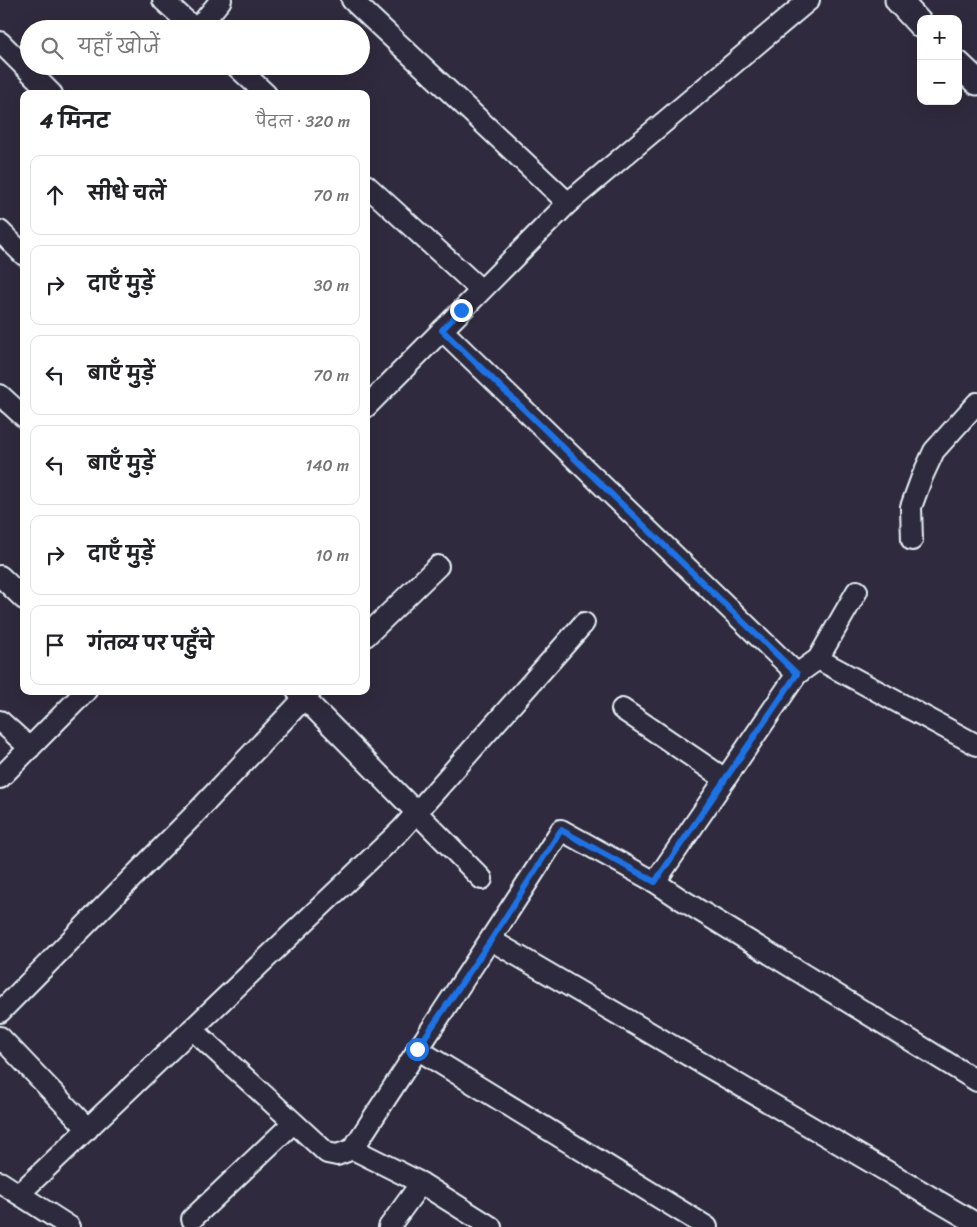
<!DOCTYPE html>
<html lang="hi">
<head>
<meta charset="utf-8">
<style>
	body { margin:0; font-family:Sriracha,"Playpen Sans Deva",sans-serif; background:#f6f6f6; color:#202124 }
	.controls { position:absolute; right:15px; top:15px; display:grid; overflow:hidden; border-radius:10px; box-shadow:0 5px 20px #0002 }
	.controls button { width:45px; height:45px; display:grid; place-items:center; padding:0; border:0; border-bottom:1px solid #e0e0e0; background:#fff; color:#202124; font:25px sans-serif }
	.stop { position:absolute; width:15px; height:15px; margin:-11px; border:4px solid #1a73e8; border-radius:50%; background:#fff }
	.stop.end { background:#1a73e8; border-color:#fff; box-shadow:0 1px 5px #0008 }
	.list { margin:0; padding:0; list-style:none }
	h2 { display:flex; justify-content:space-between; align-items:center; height:65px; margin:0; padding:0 20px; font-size:21px }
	h2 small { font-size:16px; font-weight:400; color:#757577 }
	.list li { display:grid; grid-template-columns:32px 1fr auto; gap:15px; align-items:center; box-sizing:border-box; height:80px; margin:0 10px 10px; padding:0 10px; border:1px solid #e0e0e0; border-radius:10px }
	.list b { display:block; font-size:19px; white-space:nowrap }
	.list em { font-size:16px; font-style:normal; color:#757577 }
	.icon { flex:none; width:28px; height:28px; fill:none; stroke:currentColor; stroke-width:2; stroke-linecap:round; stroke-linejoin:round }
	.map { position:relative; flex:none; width:977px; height:1227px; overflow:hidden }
	.search { position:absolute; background:#fff; box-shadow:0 5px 20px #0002; left:20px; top:20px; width:350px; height:55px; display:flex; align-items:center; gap:12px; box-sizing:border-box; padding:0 18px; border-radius:28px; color:#757577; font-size:19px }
	.panel { position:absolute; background:#fff; box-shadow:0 5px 20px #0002; left:20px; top:90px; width:350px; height:605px; border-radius:10px }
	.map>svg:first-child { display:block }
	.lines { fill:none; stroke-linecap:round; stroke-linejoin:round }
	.minor-casing { stroke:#e8f1f8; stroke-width:24 }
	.tertiary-casing { stroke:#e8f1f8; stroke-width:29 }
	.minor { stroke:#2f2a3d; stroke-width:20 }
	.tertiary { stroke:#2f2a3d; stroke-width:25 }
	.route { stroke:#1a73e8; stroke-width:6 }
</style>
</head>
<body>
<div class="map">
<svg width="977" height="1227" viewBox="0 0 977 1227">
	<rect width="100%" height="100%" fill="#2f2a3d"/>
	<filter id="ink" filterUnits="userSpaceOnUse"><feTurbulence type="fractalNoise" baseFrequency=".02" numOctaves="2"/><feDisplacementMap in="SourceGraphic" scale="10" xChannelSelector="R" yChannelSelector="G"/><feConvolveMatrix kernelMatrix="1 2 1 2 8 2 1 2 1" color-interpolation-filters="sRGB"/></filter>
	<g filter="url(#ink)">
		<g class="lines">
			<defs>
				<g id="minor">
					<polyline points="163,0 195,29"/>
					<polyline points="352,0 568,203"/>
					<polyline points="197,29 221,0"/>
					<polyline points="0,42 52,94"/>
					<polyline points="236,66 266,94"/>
					<polyline points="366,185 481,290"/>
					<polyline points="0,231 24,255"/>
					<polyline points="442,330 797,674"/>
					<polyline points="0,395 24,417"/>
					<polyline points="366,407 568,203 809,0"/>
					<polyline points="912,540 911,507 922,477 934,451 977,403"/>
					<polyline points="0,576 24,599"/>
					<polyline points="366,636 438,566"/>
					<polyline points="818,659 977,745"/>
					<polyline points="297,691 482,879"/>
					<polyline points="622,709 725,779"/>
					<polyline points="0,721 30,748"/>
					<polyline points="0,778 86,691"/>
					<polyline points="655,882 797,674 818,659 857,591"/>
					<polyline points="491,940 977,1224"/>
					<polyline points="0,1012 193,816 311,691"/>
					<path d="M 192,1029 L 327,1153 L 337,1155 L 353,1149 C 422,1042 493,937 561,830 L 655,882 L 679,898 L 977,1081"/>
					<polyline points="0,1037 88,1129"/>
					<polyline points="417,1049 707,1227"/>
					<polyline points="353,1149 421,1183 491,1227"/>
					<polyline points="0,1182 70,1227"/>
					<polyline points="19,1194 401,830 584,623"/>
					<polyline points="192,1219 293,1123"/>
					<polyline points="389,1227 421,1183"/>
				</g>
				<g id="tertiary">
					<polyline points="898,0 921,25"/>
					<polyline points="958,64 977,82"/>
				</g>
			</defs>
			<use href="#minor" class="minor-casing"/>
			<use href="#tertiary" class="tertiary-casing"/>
			<use href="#minor" class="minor"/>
			<use href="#tertiary" class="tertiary"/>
		</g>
	</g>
	<g class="lines" filter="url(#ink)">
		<polyline class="route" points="417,1049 491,940 561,830 655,882 797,674 442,330 461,310"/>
	</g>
</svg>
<div class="controls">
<button>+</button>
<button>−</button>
</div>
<div class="stop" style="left:417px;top:1049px"></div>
<div class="stop end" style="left:461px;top:310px"></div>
<div class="search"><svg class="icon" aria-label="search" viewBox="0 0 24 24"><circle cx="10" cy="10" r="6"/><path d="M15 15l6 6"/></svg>यहाँ खोजें</div>
<section class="panel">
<h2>4 मिनट<small>पैदल · 320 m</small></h2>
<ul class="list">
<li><svg class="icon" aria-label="ahead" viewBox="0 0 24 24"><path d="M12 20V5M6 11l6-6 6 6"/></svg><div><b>सीधे चलें</b></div><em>70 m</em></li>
<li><svg class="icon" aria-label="right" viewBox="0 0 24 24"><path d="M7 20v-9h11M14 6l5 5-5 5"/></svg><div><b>दाएँ मुड़ें</b></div><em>30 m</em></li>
<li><svg class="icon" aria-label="left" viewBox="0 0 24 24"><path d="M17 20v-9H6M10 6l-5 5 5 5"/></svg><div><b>बाएँ मुड़ें</b></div><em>70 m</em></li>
<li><svg class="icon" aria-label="left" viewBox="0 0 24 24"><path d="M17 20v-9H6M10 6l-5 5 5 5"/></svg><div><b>बाएँ मुड़ें</b></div><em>140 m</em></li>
<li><svg class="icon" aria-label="right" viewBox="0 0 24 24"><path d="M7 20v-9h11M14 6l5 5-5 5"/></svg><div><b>दाएँ मुड़ें</b></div><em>10 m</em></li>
<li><svg class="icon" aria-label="arrive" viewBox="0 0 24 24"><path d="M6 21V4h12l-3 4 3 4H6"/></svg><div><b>गंतव्य पर पहुँचे</b></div></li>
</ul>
</section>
</div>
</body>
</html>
